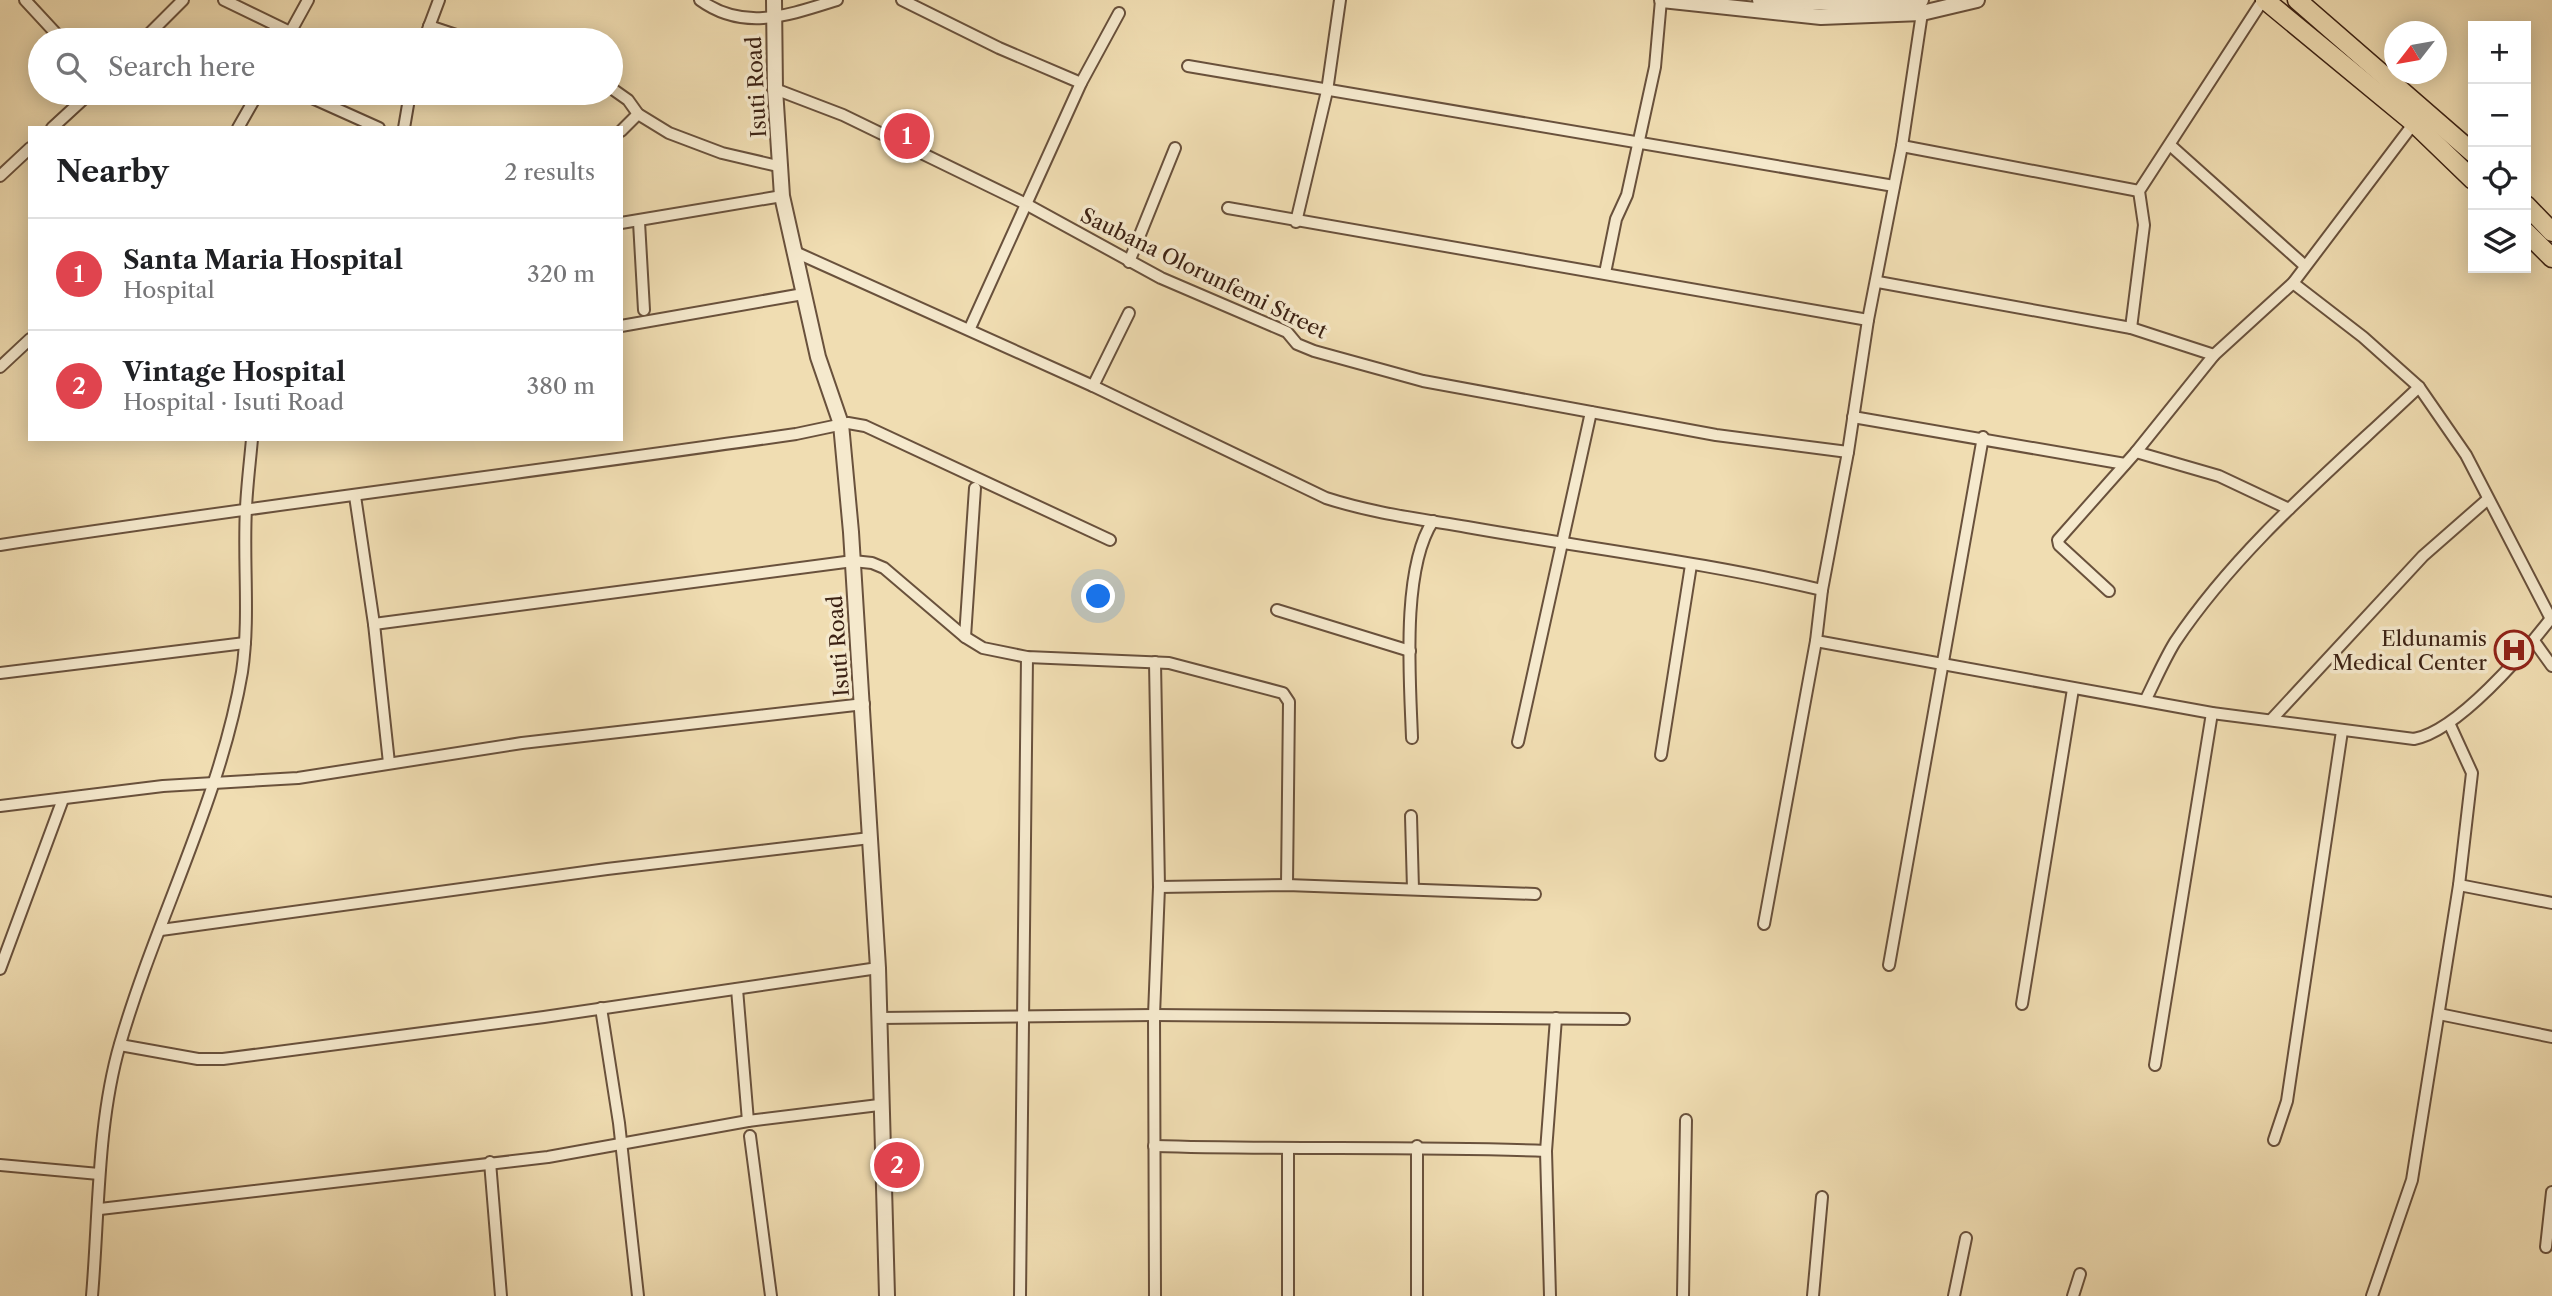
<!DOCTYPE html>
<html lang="en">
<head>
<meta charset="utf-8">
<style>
	body { margin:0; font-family:"Libre Caslon Text",serif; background:#f2f2f2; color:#202124 }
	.controls { position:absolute; right:21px; top:21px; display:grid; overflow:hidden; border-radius:0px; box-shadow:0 4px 18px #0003 }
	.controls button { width:63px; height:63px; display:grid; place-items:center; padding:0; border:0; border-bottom:2px solid #e0e0e0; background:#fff; color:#202124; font:35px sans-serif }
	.compass { position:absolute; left:2384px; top:21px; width:63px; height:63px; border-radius:50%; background:#fff; box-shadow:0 4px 18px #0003; rotate:239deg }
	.you { position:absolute; left:1099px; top:597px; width:24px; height:24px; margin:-18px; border:5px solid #fff; border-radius:50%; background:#1a73e8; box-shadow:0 0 0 10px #1a73e833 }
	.badge { display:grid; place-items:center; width:46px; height:46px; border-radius:50%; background:#8f2418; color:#fff; font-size:23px; font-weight:700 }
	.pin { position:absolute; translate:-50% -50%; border:4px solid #fff; box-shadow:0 2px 7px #0006 }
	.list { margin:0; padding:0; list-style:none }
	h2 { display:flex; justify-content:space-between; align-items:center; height:91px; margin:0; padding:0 28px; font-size:30px }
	h2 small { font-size:23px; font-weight:400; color:#757577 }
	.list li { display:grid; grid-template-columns:46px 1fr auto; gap:21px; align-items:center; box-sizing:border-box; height:112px; padding:0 28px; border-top:2px solid #e0e0e0 }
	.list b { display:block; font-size:26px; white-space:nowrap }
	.list p { margin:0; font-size:23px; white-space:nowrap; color:#757577 }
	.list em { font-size:23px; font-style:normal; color:#757577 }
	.icon { flex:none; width:38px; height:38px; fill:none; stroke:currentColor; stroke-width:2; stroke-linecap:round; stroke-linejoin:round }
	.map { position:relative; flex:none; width:2552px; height:1296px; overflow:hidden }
	.search { position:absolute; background:#fff; box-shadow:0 4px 18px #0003; left:28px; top:28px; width:595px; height:77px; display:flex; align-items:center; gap:18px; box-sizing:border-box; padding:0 24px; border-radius:38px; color:#757577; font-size:26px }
	.panel { position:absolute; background:#fff; box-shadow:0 4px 18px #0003; left:28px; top:126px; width:595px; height:315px; border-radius:0px }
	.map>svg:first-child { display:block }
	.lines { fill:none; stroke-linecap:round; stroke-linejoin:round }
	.minor-casing { stroke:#69513c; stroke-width:14 }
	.tertiary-casing { stroke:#69513c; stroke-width:18 }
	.primary-casing { stroke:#3c2214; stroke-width:21 }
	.minor { stroke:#f5e9cd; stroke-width:10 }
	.tertiary { stroke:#f5e9cd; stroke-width:14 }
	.primary { stroke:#f0ddb2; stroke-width:18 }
	.labels { text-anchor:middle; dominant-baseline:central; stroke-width:7; stroke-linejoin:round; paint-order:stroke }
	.street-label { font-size:21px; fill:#3c2214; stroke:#f5e9cd }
	.poi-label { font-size:21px; fill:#3c2214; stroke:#f5e9cd; text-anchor:end }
</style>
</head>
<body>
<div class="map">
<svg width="2552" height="1296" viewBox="0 0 2552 1296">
	<rect width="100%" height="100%" fill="#f0ddb2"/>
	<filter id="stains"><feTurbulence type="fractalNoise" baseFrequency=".00286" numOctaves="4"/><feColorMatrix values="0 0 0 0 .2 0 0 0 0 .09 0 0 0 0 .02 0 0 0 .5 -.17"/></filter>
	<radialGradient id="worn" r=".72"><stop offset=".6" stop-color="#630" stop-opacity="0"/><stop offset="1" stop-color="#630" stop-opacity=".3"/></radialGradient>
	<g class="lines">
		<defs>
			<g id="minor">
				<polyline points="25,0 62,40"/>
				<polyline points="224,0 290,32"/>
				<path d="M 700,0 C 744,32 789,15 837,0"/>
				<polyline points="902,0 999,48 1081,83"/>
				<path d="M 1922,13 L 1902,146 L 1868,320 L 1848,452 L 1822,590 L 1816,641 L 2212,713 L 2414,739 C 2458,731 2524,653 2552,617"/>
				<polyline points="429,26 471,40"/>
				<polyline points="143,40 183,0"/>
				<polyline points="286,40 308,0"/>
				<polyline points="424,40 439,0"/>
				<polyline points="1188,66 1894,186"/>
				<polyline points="611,88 628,100 638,114 669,133 722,153 782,167"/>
				<polyline points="775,89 843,115 1024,203 1161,278 1287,332 1297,344 1314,351 1423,381 1716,435 1848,452"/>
				<polyline points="301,93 379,128"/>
				<polyline points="52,128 90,93"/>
				<polyline points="238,128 258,93"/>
				<polyline points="404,128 410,93"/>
				<polyline points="621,131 638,114"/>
				<polyline points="2170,145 2304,265"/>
				<polyline points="1902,146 2139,191"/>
				<polyline points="0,176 30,148"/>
				<polyline points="1228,208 1868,320"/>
				<polyline points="639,222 644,310"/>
				<polyline points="1296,222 1327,91 1340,0"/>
				<polyline points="621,223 782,196"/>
				<path d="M 795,252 L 1093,386 L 1326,498 C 1372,513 1420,519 1467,527 C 1585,548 1705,562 1822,590"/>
				<polyline points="1129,262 1175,148"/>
				<polyline points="1605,273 1616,219 1627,195 1655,67 1661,0"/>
				<polyline points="1878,282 2131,328 2214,355"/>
				<polyline points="2293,283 2363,337 2419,387 2466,455 2551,619"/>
				<polyline points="621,326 803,294"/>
				<polyline points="970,328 1081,83 1119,13"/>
				<polyline points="2131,328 2144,225 2139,191 2263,0"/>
				<polyline points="0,367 30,339"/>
				<polyline points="1093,386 1129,313"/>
				<polyline points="1853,417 2125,464"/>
				<polyline points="2136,452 2219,476 2289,509"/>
				<polyline points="355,496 374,624 389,763"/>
				<path d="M 0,545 C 265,505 531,472 796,434 L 848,423 L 865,426 L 1110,540"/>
				<polyline points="2109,591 2059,545 2058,540 2136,452 2214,355 2293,283 2414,123"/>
				<polyline points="1277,610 1410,651"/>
				<polyline points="374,624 853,561 872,563 884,568 965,637 983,648 1027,657 1169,663 1283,693 1289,702 1287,885"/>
				<polyline points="965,637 975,488"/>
				<polyline points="2534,641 2552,666"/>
				<polyline points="1155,662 1159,887 1154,1015 1155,1296"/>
				<polyline points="0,673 245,643"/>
				<path d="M 2146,699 C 2155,681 2164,660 2175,642 C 2240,545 2335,467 2419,387"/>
				<polyline points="2272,719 2423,556 2488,499"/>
				<path d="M 1412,738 C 1410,681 1401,569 1433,521"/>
				<polyline points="1518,742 1591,412"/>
				<polyline points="1661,755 1691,565"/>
				<polyline points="0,806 163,786 298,778 522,743 864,704"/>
				<polyline points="1411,816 1413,889"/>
				<polyline points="2459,885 2552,903"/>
				<polyline points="1159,887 1287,885 1535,894"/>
				<polyline points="1764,924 1816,641"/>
				<polyline points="161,930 607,869 870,838"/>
				<polyline points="1889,965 1983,437"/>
				<polyline points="0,969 63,799"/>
				<polyline points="737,989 748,1121"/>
				<polyline points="2022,1004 2073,689"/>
				<polyline points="601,1008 619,1123 638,1296"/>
				<polyline points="2439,1014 2552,1037"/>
				<polyline points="880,1018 1154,1015 1624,1019"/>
				<polyline points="120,1045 198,1059 223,1059 544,1017 878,968"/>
				<polyline points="2155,1065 2212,713"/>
				<polyline points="750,1136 771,1296"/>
				<polyline points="2274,1140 2287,1101 2342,731"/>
				<path d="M 1154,1146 C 1285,1150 1415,1146 1546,1151"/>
				<polyline points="1417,1146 1417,1296"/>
				<polyline points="1288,1150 1288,1296"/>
				<polyline points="490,1162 501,1296"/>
				<polyline points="0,1165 99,1174"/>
				<polyline points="100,1209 548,1157 748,1121 879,1105"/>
				<polyline points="2546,1247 2552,1192"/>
				<path d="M 92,1296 C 99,1214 97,1123 120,1044 C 156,919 220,801 242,672 C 250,618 243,562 246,508 C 247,485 250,462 252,439"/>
				<polyline points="1020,1296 1027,657"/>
				<polyline points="1550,1296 1546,1151 1556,1018"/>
				<polyline points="1683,1296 1686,1120"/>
				<polyline points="1813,1296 1822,1197"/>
				<polyline points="1954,1296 1966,1238"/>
				<polyline points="2073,1296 2080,1274"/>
				<polyline points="2372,1296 2412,1180 2459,885 2472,773 2450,725"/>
			</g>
			<g id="tertiary">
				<polyline points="774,0 775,89 782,196 818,357 841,424 851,532 878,968 887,1296"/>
				<polyline points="1662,0 1821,17 1922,13 1977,0"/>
				<polyline points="1760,0 1874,5 1921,0"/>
			</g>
			<g id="primary">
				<polyline points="2265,0 2414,123 2473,180"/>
				<polyline points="2297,0 2473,153"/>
				<polyline points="2526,205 2552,232"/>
				<polyline points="2526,232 2552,258"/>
			</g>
		</defs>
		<use href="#minor" class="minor-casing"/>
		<use href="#tertiary" class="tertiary-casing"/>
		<use href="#primary" class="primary-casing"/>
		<use href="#minor" class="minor"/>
		<use href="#tertiary" class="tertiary"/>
		<use href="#primary" class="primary"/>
	</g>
	<defs>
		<symbol id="hospital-ring" viewBox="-11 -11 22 22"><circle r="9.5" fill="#f5e9cd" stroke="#8f2418" stroke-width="1.5"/><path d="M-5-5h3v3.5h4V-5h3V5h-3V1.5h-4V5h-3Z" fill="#8f2418"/></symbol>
	</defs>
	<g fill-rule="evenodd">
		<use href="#hospital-ring" x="2492" y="628" width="44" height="44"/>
	</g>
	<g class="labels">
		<g class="street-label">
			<text transform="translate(756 87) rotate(-93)">Isuti Road</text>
			<text transform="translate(1204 273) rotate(26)">Saubana Olorunfemi Street</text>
			<text transform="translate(838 646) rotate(-94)">Isuti Road</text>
		</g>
		<g class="poi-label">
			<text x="2487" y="638">Eldunamis<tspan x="2487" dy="24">Medical Center</tspan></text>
		</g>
	</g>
	<rect width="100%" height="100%" filter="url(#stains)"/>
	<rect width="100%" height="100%" fill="url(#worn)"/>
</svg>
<div class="controls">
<button>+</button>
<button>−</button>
<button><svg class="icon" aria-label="locate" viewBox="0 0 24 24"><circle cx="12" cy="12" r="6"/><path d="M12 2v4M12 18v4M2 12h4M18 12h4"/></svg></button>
<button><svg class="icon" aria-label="layers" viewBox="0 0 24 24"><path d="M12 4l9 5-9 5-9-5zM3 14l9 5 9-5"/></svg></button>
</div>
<svg class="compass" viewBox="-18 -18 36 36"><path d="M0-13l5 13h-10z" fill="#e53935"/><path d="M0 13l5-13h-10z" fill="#757577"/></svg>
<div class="you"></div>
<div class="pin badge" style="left:907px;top:136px;background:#e0444e">1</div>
<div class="pin badge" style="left:897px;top:1165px;background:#e0444e">2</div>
<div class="search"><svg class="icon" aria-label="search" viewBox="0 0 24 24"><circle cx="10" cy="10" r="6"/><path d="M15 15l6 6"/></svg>Search here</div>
<section class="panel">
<h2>Nearby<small>2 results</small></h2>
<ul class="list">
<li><span class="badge" style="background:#e0444e">1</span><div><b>Santa Maria Hospital</b><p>Hospital</p></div><em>320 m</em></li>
<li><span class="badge" style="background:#e0444e">2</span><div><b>Vintage Hospital</b><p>Hospital · Isuti Road</p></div><em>380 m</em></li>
</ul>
</section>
</div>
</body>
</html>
